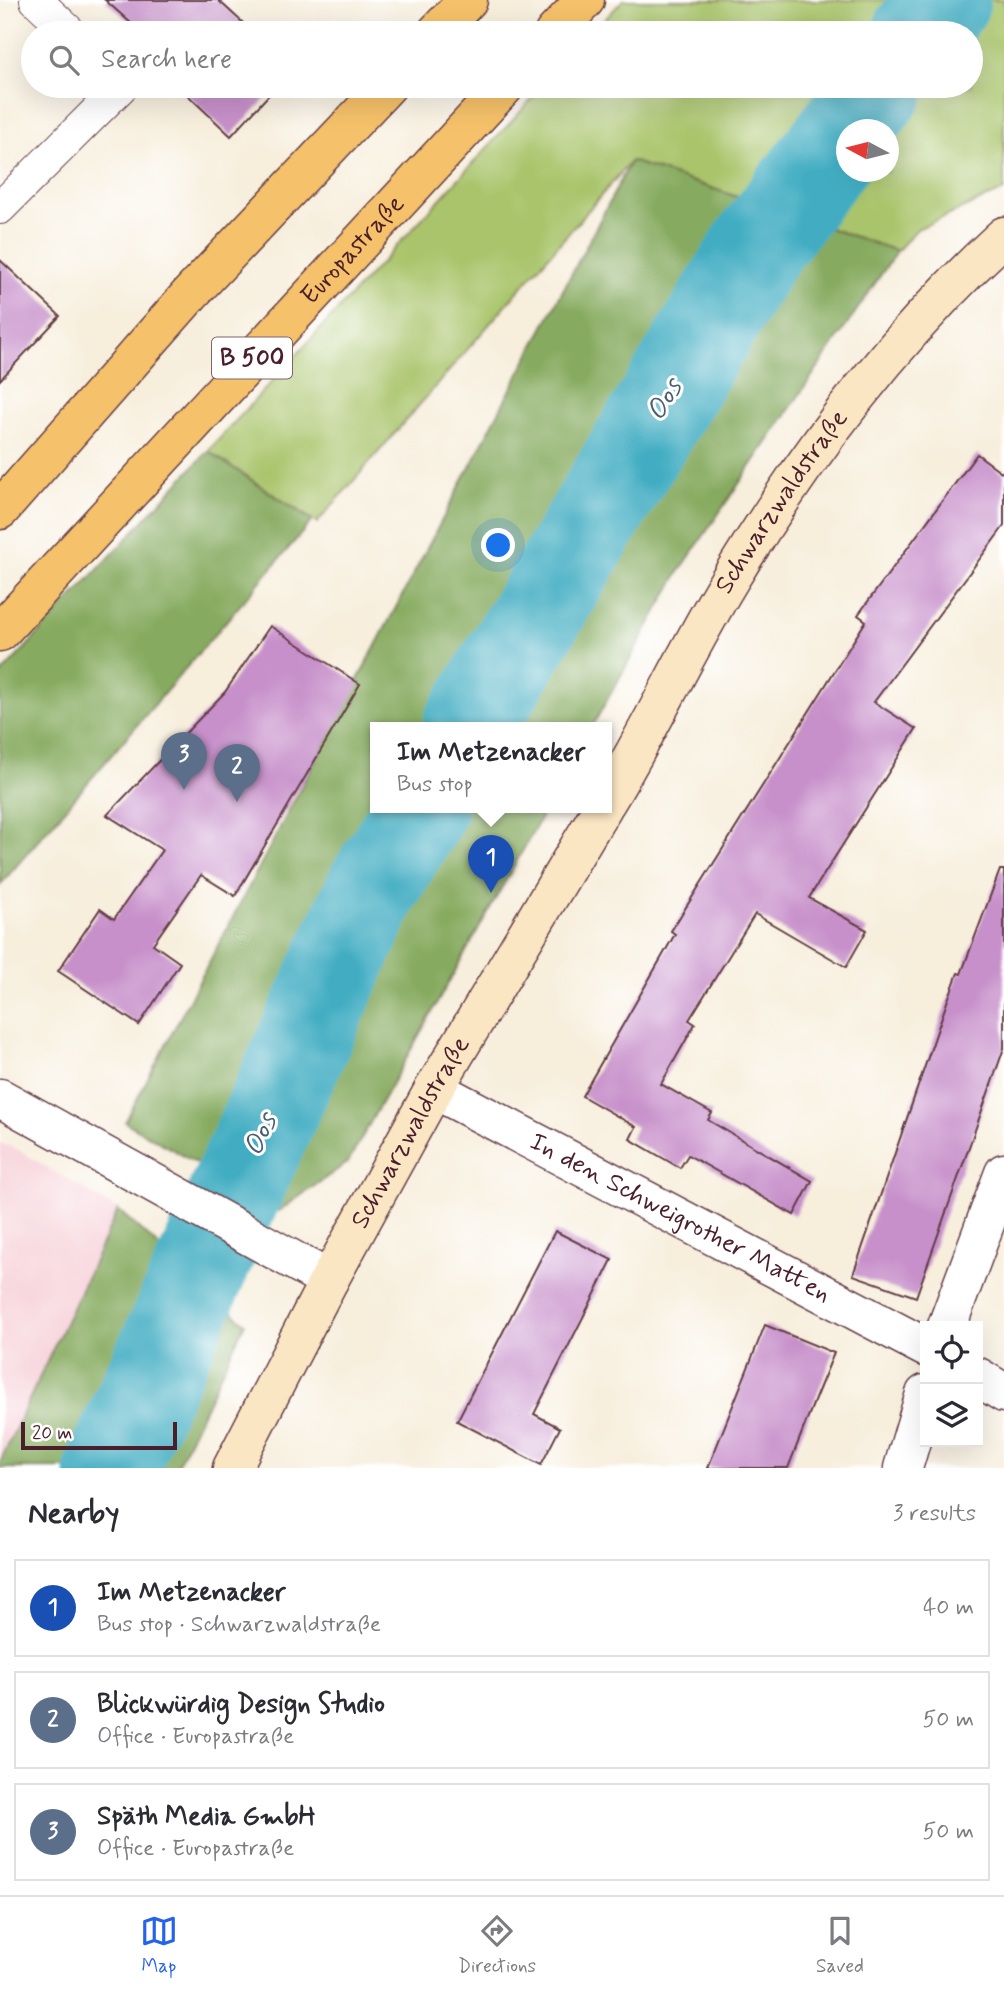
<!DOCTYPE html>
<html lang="en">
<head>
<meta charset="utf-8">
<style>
	body { margin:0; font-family:Mynerve,sans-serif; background:#f2f2f3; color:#2b2b33 }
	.controls { position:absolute; right:21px; bottom:21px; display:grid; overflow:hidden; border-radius:0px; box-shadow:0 7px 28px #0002 }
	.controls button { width:63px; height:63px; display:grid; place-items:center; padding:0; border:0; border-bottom:2px solid #e1e1e2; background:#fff; color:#2b2b33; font:35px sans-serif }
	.compass { position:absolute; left:836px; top:119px; width:63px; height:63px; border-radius:50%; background:#fff; box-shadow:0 7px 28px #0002; rotate:277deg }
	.scale { position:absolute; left:21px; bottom:18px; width:156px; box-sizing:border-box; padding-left:7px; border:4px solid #4a1f2b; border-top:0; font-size:19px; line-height:24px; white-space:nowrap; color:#4a1f2b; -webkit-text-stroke:5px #fff; paint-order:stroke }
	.you { position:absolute; left:499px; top:546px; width:24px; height:24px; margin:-18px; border:5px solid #fff; border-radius:50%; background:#1a73e8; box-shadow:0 0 0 10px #1a73e833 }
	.badge { display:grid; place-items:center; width:46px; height:46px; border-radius:50%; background:#2563eb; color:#fff; font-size:23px; font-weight:700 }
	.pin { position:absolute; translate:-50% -58px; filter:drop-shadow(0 2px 4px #0008) }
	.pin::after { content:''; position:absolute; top:37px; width:24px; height:21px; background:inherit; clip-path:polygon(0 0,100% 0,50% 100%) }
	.popup { position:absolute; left:370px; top:722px; width:242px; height:91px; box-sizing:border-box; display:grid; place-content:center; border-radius:0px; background:#fff; filter:drop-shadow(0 2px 5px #0005); font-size:23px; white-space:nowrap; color:#7c7c81 }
	.popup b { font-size:26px; color:#2b2b33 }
	.popup::after { content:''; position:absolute; left:50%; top:100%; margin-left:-14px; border:14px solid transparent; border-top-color:#fff }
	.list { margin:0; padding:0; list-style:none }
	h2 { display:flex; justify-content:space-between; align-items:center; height:91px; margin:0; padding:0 28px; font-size:30px }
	h2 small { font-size:23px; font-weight:400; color:#7c7c81 }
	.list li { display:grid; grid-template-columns:46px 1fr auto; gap:21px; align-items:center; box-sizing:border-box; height:98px; margin:0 14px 14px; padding:0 14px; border:2px solid #e1e1e2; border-radius:0px }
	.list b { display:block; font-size:26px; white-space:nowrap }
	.list p { margin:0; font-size:23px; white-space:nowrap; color:#7c7c81 }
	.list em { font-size:23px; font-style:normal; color:#7c7c81 }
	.icon { flex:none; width:38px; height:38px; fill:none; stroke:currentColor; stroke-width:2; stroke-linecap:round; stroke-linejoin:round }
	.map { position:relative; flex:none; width:1004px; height:1468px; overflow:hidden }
	.search { position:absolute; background:#fff; box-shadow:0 7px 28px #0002; left:21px; right:21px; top:21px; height:77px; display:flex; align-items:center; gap:18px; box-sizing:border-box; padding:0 24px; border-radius:38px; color:#7c7c81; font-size:26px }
	.sheet { height:427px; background:#fff }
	nav { display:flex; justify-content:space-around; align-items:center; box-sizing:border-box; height:98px; border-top:2px solid #e1e1e2; background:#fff; font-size:19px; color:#7c7c81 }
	nav a { display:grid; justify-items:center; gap:4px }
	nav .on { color:#2563eb }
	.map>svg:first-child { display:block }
	.built { fill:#f6cfd7 }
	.green { fill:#a9c46a; stroke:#7a724a; stroke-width:2; fill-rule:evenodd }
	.forest { fill:#86aa5e; stroke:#686444; stroke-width:2 }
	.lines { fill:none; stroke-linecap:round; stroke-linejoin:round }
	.river { stroke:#43adc2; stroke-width:93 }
	.building { fill:#c790ca }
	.lane-casing { stroke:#643e46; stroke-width:34 }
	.street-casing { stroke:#643e46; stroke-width:41 }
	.secondary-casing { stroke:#643e46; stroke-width:41 }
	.primary-casing { stroke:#643e46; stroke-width:41 }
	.lane { stroke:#fff; stroke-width:32 }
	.street { stroke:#fff; stroke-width:38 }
	.secondary { stroke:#fbe6c4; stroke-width:38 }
	.primary { stroke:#f5c16b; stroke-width:38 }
	.labels { text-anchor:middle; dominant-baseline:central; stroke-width:6; stroke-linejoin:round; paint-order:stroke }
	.shield { fill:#fff; stroke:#80626b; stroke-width:2 }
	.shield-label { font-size:24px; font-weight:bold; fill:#4a1f2b }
	.street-label { font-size:26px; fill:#4a1f2b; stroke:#fff }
	.water-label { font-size:28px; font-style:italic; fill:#475f6f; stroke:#fff }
</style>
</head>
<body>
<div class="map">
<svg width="1004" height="1468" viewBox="0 0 1004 1468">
	<rect width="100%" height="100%" fill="#fff"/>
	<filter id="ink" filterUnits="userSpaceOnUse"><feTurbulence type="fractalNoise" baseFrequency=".0143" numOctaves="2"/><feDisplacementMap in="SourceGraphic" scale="14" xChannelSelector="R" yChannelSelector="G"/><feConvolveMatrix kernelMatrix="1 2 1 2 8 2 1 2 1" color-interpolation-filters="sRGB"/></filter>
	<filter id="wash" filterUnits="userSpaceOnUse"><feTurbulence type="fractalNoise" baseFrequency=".00686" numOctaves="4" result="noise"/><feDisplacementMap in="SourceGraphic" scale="28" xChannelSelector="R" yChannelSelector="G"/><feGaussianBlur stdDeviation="1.57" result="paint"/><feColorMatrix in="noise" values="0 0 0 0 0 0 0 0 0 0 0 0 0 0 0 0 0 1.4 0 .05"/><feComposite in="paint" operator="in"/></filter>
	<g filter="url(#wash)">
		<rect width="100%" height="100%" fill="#f7eedc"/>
		<polygon class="built" points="0,1143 17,1149 118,1210 0,1462"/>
		<path class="green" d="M 623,0 L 1004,0 L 1004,190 L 917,229 L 897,251 L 631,161 L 317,523 L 208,451 L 544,86 L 971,86 L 971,33 L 592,33 ZM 846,130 L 888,130 L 888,172 L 846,172 Z"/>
		<g class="forest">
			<polygon points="631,161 897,251 679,572 592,727 376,727 376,807 547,807 348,1162 279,1211 125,1122"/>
			<polygon points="208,451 312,521 0,885 0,675"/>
			<polygon points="118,1210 245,1323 176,1468 0,1468 0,1462"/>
		</g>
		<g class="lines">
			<g class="river">
				<polyline points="919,33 944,0"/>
				<polyline points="469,727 755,250 879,86"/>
				<polyline points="111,1468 373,887 421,807"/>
			</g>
		</g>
		<g id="blocks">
			<g class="building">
				<polygon points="105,0 218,0 254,33 142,33"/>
				<polygon points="178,86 277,86 231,136"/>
				<polygon points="0,260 60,316 0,380"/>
				<polygon points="977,454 1004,474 1004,526 874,702 916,729 809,898 867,930 846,967 755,914 689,1020 695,1024 661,1084 712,1113 708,1120 812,1181 794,1215 688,1155 680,1168 630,1139 636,1127 582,1096 675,934 671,931 866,621 858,615"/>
				<polygon points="270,626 360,684 235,896 201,875 153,944 180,963 139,1025 58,971 100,909 114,919 162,850 107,815 225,692"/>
				<polygon points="1000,870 1004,870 1004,1048 916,1297 853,1275 946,1005 958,973 961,974"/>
				<polygon points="555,1231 612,1260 534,1414 560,1428 541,1465 457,1421"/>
				<polygon points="765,1325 834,1353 817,1394 788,1468 708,1468"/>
			</g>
		</g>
	</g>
	<g filter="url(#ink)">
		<use href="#blocks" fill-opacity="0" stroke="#643e46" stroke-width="2"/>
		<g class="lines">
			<defs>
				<g id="lane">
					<polyline points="36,0 71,33"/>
					<polyline points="0,208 122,86"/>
				</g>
				<g id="street">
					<path id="s1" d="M 434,1089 L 925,1347"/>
					<polyline points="0,1098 329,1280"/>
					<polyline points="947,1326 1004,1173"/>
					<polyline points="978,1377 1004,1393"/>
					<polyline points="903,1468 925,1394"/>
				</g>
				<g id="secondary">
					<path id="s2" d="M 606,802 C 651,729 686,651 730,579 C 806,454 896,335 1004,236"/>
					<path id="s3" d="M 232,1468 L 329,1280 L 434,1089 L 603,807"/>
				</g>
				<g id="primary">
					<polyline points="436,33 468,0"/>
					<polyline points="554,33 585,0"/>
					<polyline points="0,510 191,293 387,86"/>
					<path id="s4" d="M 0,632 L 505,86"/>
				</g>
			</defs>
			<use href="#lane" class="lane-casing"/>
			<use href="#street" class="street-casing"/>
			<use href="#secondary" class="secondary-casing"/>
			<use href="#primary" class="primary-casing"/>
			<use href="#lane" class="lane"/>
			<use href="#street" class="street"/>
			<use href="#secondary" class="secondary"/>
			<use href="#primary" class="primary"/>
		</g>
	</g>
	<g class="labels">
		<rect class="shield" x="212" y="337.5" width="80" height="41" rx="5"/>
		<g class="shield-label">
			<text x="252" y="358">B 500</text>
		</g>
		<g class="street-label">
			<text stroke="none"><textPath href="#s4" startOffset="520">Europastraße</textPath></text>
			<text stroke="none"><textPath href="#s2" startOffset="348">Schwarzwaldstraße</textPath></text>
			<text stroke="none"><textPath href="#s3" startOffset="380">Schwarzwaldstraße</textPath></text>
			<text stroke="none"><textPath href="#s1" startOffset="278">In den Schweigrother Matten</textPath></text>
		</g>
		<g class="water-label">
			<text transform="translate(665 400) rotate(-59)">Oos</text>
			<text transform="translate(261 1135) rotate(-66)">Oos</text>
		</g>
	</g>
</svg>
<div class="controls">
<button><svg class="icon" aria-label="locate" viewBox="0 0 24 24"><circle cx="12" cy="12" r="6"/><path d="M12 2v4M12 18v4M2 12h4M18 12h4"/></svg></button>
<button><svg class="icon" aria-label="layers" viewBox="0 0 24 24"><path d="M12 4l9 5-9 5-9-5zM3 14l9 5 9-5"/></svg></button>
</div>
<svg class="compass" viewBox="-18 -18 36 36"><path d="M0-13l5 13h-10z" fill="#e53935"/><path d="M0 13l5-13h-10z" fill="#7c7c81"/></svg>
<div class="scale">20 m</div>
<div class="you"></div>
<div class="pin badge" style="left:491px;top:893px;background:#1a4fb4">1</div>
<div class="popup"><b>Im Metzenacker</b>Bus stop</div>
<div class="pin badge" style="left:237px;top:802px;background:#5c6f8a">2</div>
<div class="pin badge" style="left:184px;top:790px;background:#5c6f8a">3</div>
<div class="search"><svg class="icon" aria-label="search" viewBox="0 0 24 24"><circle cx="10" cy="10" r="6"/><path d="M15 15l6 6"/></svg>Search here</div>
</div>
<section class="sheet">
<h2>Nearby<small>3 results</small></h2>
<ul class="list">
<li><span class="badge" style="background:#1a4fb4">1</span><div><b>Im Metzenacker</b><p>Bus stop · Schwarzwaldstraße</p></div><em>40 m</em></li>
<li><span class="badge" style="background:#5c6f8a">2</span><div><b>Blickwürdig Design Studio</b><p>Office · Europastraße</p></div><em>50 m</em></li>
<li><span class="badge" style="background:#5c6f8a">3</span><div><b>Späth Media GmbH</b><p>Office · Europastraße</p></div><em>50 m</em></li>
</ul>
</section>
<nav>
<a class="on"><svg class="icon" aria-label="map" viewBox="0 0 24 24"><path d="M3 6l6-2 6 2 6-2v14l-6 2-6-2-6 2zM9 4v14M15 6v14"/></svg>Map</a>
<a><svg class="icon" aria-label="directions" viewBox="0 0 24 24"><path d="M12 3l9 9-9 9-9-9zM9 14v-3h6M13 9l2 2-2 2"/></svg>Directions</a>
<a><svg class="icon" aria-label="saved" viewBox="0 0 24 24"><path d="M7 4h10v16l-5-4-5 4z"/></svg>Saved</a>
</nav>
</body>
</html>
